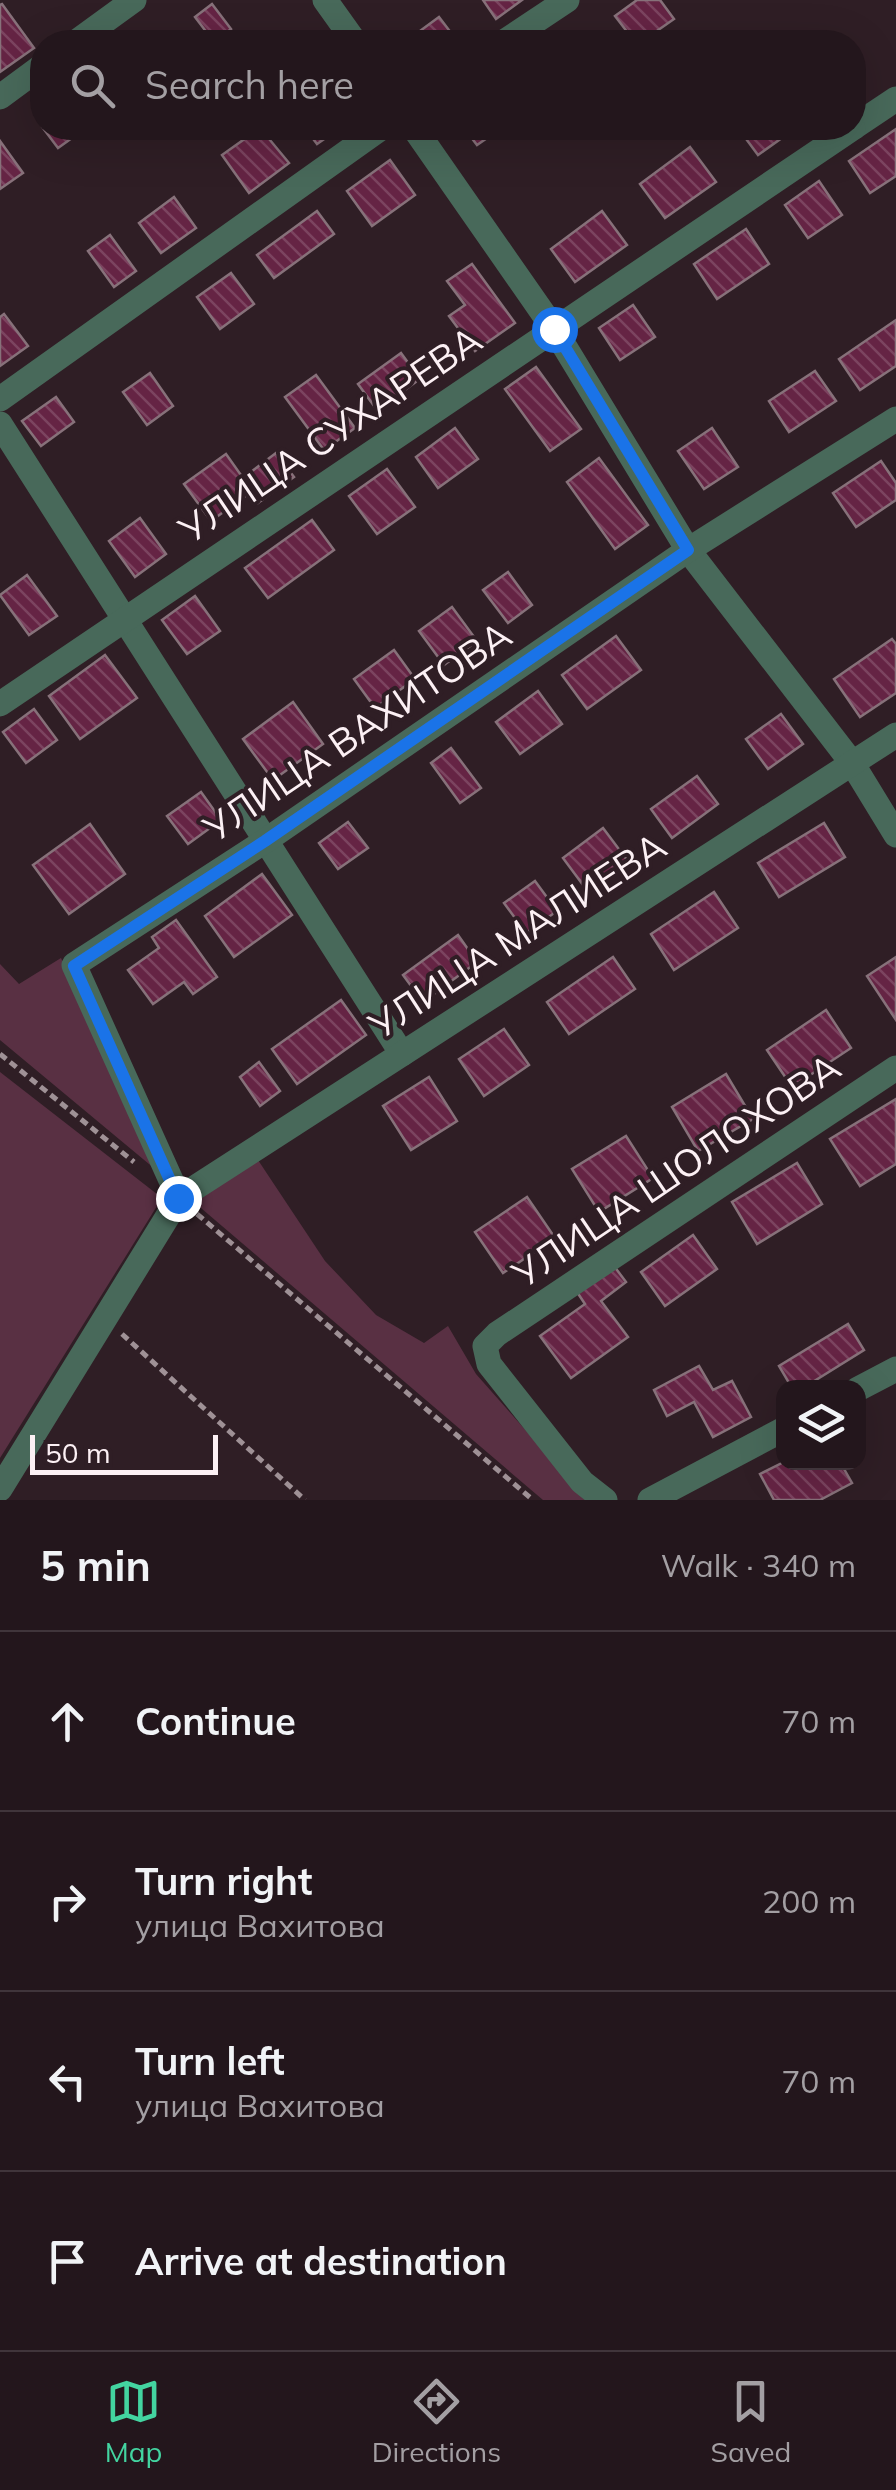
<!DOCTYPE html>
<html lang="en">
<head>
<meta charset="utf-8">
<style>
	body { margin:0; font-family:Mulish,sans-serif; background:#2f2329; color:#f1f3f6 }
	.controls { position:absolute; right:30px; bottom:30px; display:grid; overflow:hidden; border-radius:20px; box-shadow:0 10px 40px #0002 }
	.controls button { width:90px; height:90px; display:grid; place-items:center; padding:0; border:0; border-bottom:2px solid #40353b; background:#23161c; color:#f1f3f6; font:50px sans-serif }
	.scale { position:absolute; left:30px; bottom:25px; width:188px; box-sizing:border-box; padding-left:10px; border:5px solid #fcf0f4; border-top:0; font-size:28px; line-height:35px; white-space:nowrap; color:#fcf0f4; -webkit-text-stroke:8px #2f1e25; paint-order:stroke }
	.stop { position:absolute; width:30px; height:30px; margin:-22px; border:8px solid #1a73e8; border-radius:50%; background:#fff }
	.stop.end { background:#1a73e8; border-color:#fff; box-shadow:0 2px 10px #0008 }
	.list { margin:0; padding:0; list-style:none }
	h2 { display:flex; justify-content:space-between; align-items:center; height:130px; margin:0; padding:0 40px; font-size:42px }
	h2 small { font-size:32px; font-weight:400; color:#a39fa3 }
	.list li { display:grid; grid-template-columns:65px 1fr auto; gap:30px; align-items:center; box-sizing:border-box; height:180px; padding:0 40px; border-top:2px solid #40353b }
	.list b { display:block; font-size:38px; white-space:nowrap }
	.list p { margin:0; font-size:32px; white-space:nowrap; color:#a39fa3 }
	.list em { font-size:32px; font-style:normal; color:#a39fa3 }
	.icon { flex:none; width:55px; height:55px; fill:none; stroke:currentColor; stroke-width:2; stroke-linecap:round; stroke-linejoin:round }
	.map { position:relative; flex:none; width:896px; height:1500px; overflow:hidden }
	.search { position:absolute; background:#23161c; box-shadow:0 10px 40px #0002; left:30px; right:30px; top:30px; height:110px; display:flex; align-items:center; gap:25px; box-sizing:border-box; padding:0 35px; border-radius:40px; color:#a39fa3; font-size:38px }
	.sheet { height:850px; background:#23161c }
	nav { display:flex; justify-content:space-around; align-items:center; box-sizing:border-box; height:140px; border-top:2px solid #40353b; background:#23161c; font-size:28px; color:#a39fa3 }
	nav a { display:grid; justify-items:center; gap:5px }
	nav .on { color:#43d4a0 }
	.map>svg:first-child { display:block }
	.green { fill:#593043 }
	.building { fill:url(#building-back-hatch); stroke:#87717a; stroke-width:2.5 }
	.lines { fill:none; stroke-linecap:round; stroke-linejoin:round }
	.path { stroke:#9f9196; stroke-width:5; stroke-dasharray:8 5; stroke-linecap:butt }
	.minor { stroke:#48695a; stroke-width:25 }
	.route { stroke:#1a73e8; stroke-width:12 }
	.labels { text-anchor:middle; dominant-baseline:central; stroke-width:8; stroke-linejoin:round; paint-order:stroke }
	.street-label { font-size:38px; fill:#fcf0f4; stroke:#2f1e25 }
</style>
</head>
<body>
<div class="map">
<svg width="896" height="1500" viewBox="0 0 896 1500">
	<defs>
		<pattern id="building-back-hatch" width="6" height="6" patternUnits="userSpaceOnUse" patternTransform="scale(2.5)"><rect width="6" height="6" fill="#652444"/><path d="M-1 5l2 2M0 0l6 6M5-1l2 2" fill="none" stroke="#7c4460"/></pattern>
	</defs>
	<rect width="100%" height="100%" fill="#2f1e25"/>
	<g class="green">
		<polygon points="61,958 161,1174 0,1040 0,964 19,984"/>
		<polygon points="0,1072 162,1198 0,1458"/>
		<polygon points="256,1157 325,1261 376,1315 424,1343 448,1326 476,1374 574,1485 595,1500 543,1500 188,1197"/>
	</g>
	<g class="building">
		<polygon points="483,0 522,0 496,19"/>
		<polygon points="637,0 660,0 674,19 641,42 635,42 615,16"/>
		<polygon points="2,4 34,48 0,72 0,5"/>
		<polygon points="212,4 231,29 214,42 195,17"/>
		<polygon points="439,17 458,42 405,42"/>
		<polygon points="43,128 86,128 58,148"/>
		<polygon points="260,128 289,163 249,193 222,155"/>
		<polygon points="305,128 340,128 317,144"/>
		<polygon points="464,128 499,128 500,129 477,145"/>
		<polygon points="738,128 796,128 758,155"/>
		<polygon points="896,129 896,176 870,193 849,161"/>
		<polygon points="0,141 23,173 0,189"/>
		<polygon points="690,147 716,182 665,218 640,184"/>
		<polygon points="390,160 415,195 372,226 347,191"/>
		<polygon points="819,181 842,215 808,238 785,205"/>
		<polygon points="174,197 196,228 161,253 139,223"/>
		<polygon points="317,211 334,234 274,278 257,255"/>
		<polygon points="602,211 627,245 575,282 551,249"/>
		<polygon points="746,229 769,264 717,299 694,264"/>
		<polygon points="110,235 136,271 114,287 88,251"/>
		<polygon points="472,264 515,323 475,351 449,316 465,305 447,281"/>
		<polygon points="231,273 254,304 220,329 197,297"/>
		<polygon points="633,305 655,337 620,360 599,328"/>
		<polygon points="4,314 28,346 0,366 0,317"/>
		<polygon points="896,320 896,366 860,390 839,359"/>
		<polygon points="401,353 420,379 377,410 358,384"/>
		<polygon points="536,367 581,429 550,451 505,389"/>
		<polygon points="815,371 836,401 789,432 769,401"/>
		<polygon points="150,373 173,406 147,425 123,392"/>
		<polygon points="316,375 355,428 324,450 285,397"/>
		<polygon points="56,397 74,422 41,446 22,421"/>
		<polygon points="455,428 478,459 438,488 416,457"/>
		<polygon points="712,428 738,467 704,489 678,451"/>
		<polygon points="276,453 294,477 258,503 251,492 211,521 184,484 226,454 243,478"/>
		<polygon points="599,458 648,525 615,549 567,482"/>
		<polygon points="881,461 896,483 896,500 856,527 833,493"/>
		<polygon points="387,469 415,507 377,534 349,496"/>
		<polygon points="140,518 166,554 135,577 109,541"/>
		<polygon points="312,520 334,550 268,598 245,568"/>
		<polygon points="508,572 532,605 508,623 483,590"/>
		<polygon points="27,575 57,616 29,635 0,595"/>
		<polygon points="195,596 220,631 187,654 162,620"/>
		<polygon points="452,607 477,641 444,665 419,631"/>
		<polygon points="616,636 641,670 587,709 562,675"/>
		<polygon points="892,639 896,644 896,693 860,717 834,679"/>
		<polygon points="394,650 415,679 375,708 354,679"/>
		<polygon points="105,655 137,698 80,739 49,696"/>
		<polygon points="538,691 562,724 520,754 496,722"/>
		<polygon points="293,702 323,744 273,780 243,739"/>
		<polygon points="34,709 57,740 26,763 3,732"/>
		<polygon points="781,714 803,744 768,769 746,739"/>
		<polygon points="451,748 481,788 460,803 431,763"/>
		<polygon points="697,776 718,804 672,838 651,809"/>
		<polygon points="201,792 221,820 188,844 167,816"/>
		<polygon points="348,822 368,848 338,869 319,843"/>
		<polygon points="824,823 845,857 779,897 758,863"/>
		<polygon points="90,824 125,874 69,914 33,865"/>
		<polygon points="603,828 627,860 586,889 563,858"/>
		<polygon points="262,874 292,915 234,957 205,916"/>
		<polygon points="535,881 557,911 526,933 504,903"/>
		<polygon points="714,892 738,928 674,970 651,934"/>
		<polygon points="176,920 217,977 193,994 184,982 153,1004 128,970 159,948 152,937"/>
		<polygon points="458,935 477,962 423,1002 403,975"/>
		<polygon points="613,957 635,989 569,1034 547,1002"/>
		<polygon points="896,957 896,1020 867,976"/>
		<polygon points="341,1000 366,1035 297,1084 272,1049"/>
		<polygon points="826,1010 851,1048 792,1087 767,1050"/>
		<polygon points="504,1029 529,1065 484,1096 459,1059"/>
		<polygon points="259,1062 280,1091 260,1106 240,1077"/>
		<polygon points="726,1074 753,1119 698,1151 672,1107"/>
		<polygon points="429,1077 457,1121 411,1150 383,1106"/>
		<polygon points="896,1099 896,1164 860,1186 830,1139"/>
		<polygon points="626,1136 653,1178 599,1212 572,1169"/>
		<polygon points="797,1163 822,1204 757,1244 732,1202"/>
		<polygon points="527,1197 555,1238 503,1273 475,1232"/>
		<polygon points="693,1235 717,1269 665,1306 641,1272"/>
		<polygon points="614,1266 626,1282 601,1301 628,1337 571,1378 540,1336 585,1304 577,1292"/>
		<polygon points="848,1324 864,1350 803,1388 792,1388 779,1366"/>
		<polygon points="699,1366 713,1390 732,1381 751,1417 713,1437 694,1402 667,1416 654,1390"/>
		<polygon points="784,1462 840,1462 852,1483 820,1500 774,1500 760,1474"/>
	</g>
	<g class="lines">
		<g class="path">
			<polyline points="0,1054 134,1162"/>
			<polyline points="197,1214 533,1500"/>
			<polyline points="122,1334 305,1500"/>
		</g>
		<g class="minor">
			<polyline points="325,0 355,42"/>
			<polyline points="76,42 134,0"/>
			<polyline points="504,42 567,0"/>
			<polyline points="0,97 42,66"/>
			<polyline points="854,127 896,99"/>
			<polyline points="414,128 554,329 688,550 852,763 896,835"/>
			<polyline points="0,399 381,128"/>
			<polyline points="0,424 402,1054"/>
			<polyline points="0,704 853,128"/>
			<polyline points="179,1198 74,965 265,841 688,550 896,419"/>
			<polyline points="858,1389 896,1369"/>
			<polyline points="0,1489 179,1198 896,735"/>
			<polyline points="605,1500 582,1482 489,1364 485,1346 497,1334 896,1068"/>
			<polyline points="650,1500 784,1429"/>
		</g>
	</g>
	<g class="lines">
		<polyline class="route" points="178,1198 74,966 265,841 688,550 554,329"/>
	</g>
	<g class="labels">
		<g class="street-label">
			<text transform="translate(330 434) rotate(-34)">УЛИЦА СУХАРЕВА</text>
			<text transform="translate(357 731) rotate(-34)">УЛИЦА ВАХИТОВА</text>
			<text transform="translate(517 935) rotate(-33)">УЛИЦА МАЛИЕВА</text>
			<text transform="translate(676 1170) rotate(-34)">УЛИЦА ШОЛОХОВА</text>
		</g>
	</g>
</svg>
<div class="controls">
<button><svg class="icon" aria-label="layers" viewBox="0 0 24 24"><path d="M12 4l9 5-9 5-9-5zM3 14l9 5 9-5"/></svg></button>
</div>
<div class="scale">50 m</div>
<div class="stop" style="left:554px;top:329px"></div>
<div class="stop end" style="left:178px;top:1198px"></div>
<div class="search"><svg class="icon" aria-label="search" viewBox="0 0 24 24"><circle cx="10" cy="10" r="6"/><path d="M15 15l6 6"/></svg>Search here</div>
</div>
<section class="sheet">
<h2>5 min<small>Walk · 340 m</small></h2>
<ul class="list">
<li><svg class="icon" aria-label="ahead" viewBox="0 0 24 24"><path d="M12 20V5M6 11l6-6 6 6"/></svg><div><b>Continue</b></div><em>70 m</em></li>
<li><svg class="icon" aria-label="right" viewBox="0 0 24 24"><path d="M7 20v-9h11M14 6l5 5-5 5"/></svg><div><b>Turn right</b><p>улица Вахитова</p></div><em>200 m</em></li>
<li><svg class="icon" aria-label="left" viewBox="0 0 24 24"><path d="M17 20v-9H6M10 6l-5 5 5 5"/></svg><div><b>Turn left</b><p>улица Вахитова</p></div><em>70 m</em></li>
<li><svg class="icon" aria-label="arrive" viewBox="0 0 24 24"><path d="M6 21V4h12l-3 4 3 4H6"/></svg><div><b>Arrive at destination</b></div></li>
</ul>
</section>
<nav>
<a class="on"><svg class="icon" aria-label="map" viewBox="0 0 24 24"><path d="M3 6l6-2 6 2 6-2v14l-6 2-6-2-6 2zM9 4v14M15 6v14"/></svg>Map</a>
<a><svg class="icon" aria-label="directions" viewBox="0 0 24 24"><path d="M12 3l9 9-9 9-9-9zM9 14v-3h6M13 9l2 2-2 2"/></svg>Directions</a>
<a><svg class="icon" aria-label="saved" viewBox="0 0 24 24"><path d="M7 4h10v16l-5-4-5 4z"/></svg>Saved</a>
</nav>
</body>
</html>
